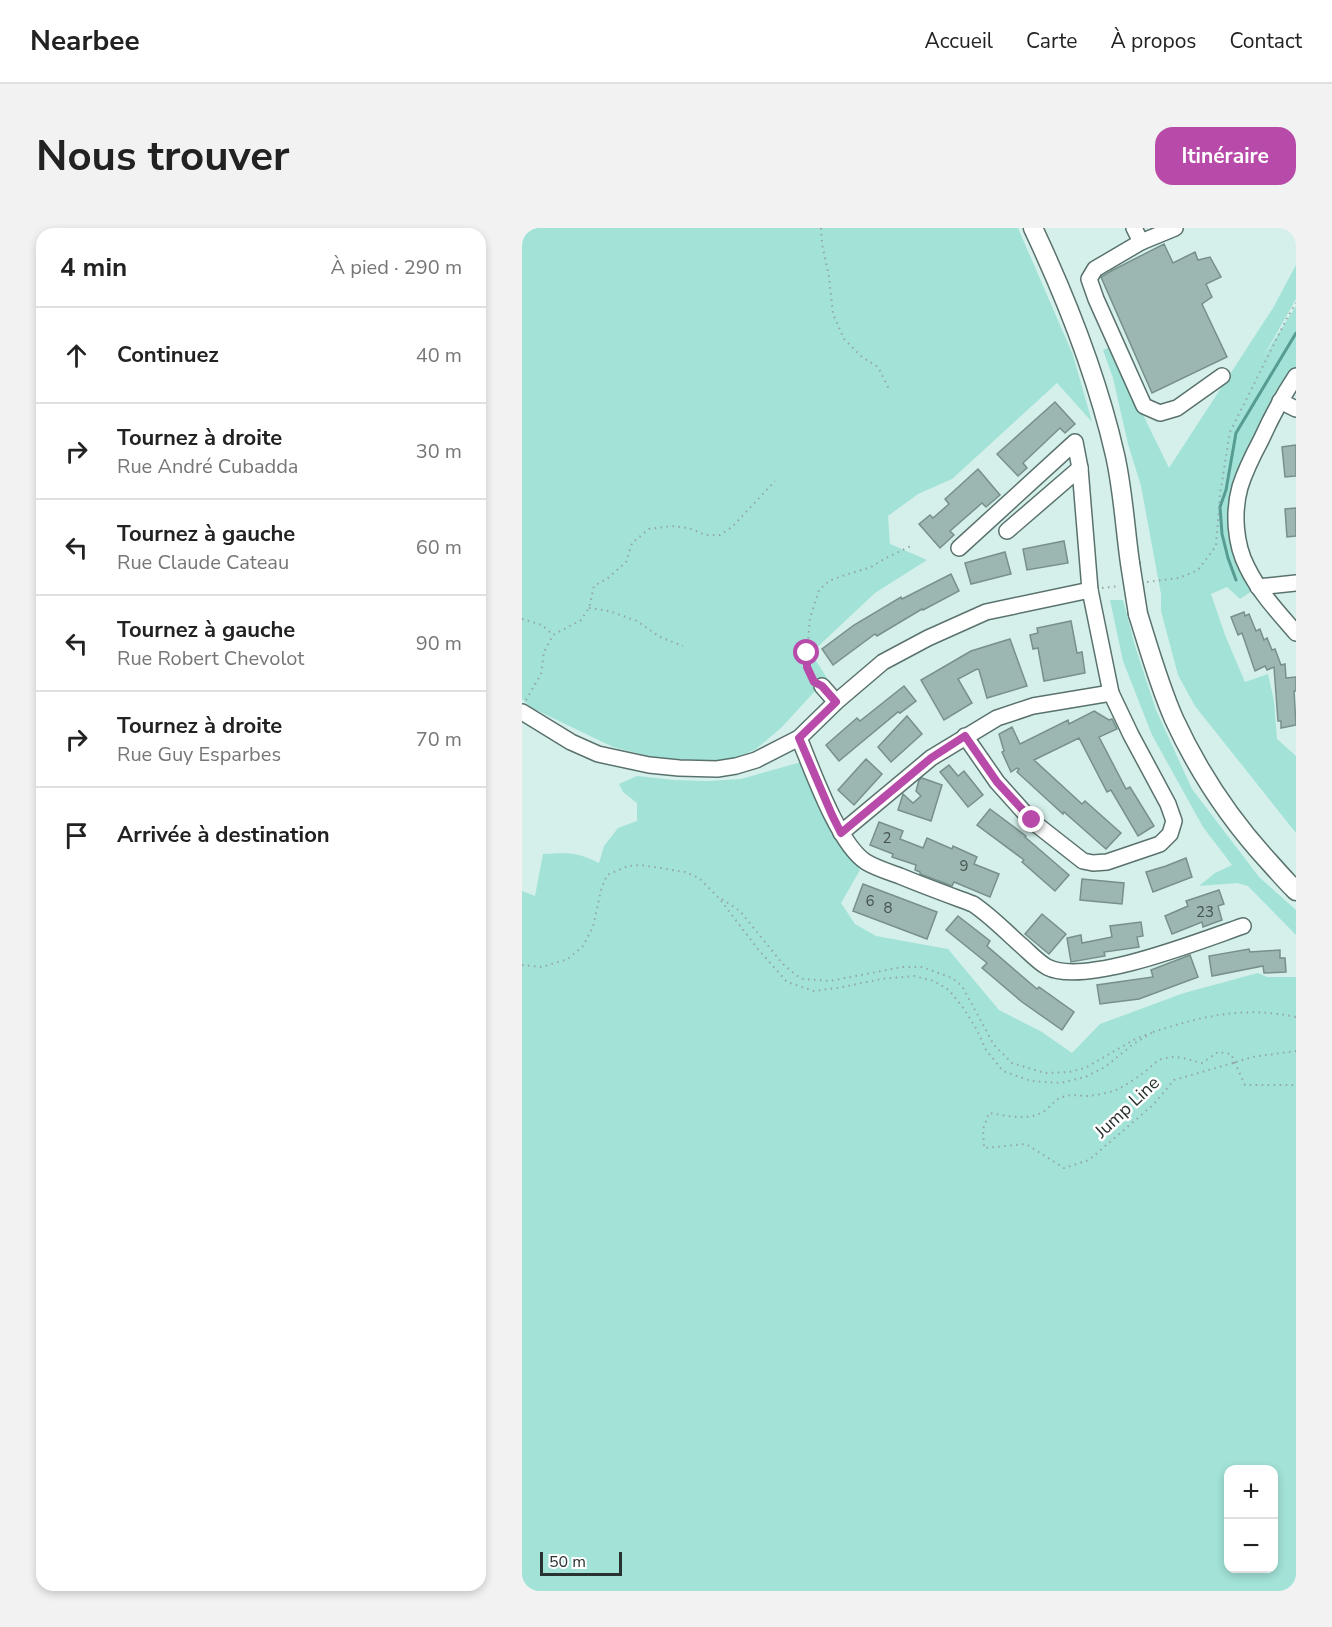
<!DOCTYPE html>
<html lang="fr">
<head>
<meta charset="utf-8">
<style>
	body { margin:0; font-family:"Nunito Sans",sans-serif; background:#f2f2f2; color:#222 }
	.controls { position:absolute; right:18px; bottom:18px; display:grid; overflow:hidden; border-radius:12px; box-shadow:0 3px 9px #0003 }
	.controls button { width:54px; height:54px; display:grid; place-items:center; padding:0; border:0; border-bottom:2px solid #e0e0e0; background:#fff; color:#222; font:30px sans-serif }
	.scale { position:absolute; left:18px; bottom:15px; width:82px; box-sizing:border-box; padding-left:6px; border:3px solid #283230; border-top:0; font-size:16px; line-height:21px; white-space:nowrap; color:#283230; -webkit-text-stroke:4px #fff; paint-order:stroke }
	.stop { position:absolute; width:18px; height:18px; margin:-14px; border:4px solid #b84baa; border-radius:50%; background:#fff }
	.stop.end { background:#b84baa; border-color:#fff; box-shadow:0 2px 6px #0008 }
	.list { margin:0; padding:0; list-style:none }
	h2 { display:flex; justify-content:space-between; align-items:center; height:78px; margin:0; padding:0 24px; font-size:26px }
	h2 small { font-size:20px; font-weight:400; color:#767676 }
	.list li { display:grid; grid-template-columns:39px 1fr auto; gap:18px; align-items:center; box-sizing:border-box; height:96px; padding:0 24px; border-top:2px solid #e0e0e0 }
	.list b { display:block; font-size:22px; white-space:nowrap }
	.list p { margin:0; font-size:20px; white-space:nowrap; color:#767676 }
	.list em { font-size:20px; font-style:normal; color:#767676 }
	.icon { flex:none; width:33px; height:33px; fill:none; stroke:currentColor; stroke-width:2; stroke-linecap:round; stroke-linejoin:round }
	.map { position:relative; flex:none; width:774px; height:1363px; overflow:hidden; border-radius:18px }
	header { display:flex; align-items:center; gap:36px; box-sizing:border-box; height:84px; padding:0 30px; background:#fff; border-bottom:2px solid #e0e0e0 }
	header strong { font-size:28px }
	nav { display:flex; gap:33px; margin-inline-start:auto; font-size:21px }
	.intro { display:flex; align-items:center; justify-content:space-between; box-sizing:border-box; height:144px; padding:0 36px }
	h1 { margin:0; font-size:42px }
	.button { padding:15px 27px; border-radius:18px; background:#b84baa; color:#fff; font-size:21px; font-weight:700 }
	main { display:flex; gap:36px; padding:0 36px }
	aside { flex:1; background:#fff; border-radius:18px; box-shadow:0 3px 9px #0003 }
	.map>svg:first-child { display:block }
	.green { fill:#a2e2d7; fill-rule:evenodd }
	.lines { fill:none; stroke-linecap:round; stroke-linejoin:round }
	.stream { stroke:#569c91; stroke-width:3 }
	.building { fill:#9cb6b1; stroke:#77908b; stroke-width:1.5 }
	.minor-casing { stroke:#5a726d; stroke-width:18 }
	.major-casing { stroke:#5a726d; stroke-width:21 }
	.path { stroke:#93a7a4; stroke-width:2; stroke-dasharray:1.5 4.5; stroke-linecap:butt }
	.minor { stroke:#fff; stroke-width:15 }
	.major { stroke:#fff; stroke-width:18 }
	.major-bridge-casing { stroke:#5a726d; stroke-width:21; stroke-linecap:butt }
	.path-bridge { stroke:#93a7a4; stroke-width:2; stroke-dasharray:1.5 4.5; stroke-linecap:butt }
	.major-bridge { stroke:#fff; stroke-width:18 }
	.route { stroke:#b84baa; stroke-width:8 }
	.labels { text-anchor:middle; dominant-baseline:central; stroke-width:5; stroke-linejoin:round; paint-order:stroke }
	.number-label { font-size:15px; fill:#455350 }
	.street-label { font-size:18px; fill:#283230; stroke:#fff }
</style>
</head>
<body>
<header>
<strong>Nearbee</strong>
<nav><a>Accueil</a><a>Carte</a><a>À propos</a><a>Contact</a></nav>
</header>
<div class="intro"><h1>Nous trouver</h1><a class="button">Itinéraire</a></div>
<main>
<aside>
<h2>4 min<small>À pied · 290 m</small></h2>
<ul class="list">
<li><svg class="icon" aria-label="ahead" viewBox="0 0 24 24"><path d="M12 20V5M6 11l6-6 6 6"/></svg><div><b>Continuez</b></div><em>40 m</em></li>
<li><svg class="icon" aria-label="right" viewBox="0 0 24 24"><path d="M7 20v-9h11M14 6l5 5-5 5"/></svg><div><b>Tournez à droite</b><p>Rue André Cubadda</p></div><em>30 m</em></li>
<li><svg class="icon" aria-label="left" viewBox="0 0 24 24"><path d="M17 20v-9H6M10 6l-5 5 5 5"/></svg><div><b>Tournez à gauche</b><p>Rue Claude Cateau</p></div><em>60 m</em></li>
<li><svg class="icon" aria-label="left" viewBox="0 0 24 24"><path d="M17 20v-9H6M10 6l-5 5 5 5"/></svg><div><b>Tournez à gauche</b><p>Rue Robert Chevolot</p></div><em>90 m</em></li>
<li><svg class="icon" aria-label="right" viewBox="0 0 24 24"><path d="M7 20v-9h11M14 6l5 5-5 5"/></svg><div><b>Tournez à droite</b><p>Rue Guy Esparbes</p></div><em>70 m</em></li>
<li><svg class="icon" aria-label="arrive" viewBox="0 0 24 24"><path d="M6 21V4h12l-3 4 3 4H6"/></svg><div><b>Arrivée à destination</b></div></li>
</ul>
</aside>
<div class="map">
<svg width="774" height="1363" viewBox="0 0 774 1363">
	<rect width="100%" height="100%" fill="#d5f0eb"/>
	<g class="green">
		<polygon points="0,0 496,0 551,127 570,194 535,155 430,251 396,266 366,288 368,316 405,332 353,365 289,425 305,450 259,500 234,521 212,531 181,533 131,529 91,519 8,479 0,471"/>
		<polygon points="774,37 774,71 740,131 774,78 774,148 715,282 736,359 718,371 705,359 689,366 703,407 723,454 746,446 752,473 755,511 774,528 774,605 673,478 656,447 639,383 639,366 619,258 606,216 591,150 581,122 588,119 647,240 751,80"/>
		<polygon points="588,372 601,372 613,418 634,482 670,561 737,649 774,682 774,707 726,658 715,655 677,658 693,645 710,637 681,599 630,507 601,433"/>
		<path d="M 283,533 L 310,595 L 338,642 L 319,675 L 333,696 L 354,708 L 426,721 L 477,782 L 520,804 L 550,825 L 578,796 L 662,765 L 736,745 L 745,749 L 774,749 L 774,1363 L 0,1363 L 0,663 L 13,668 L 21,626 C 47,625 53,623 77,635 L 82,618 L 96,600 L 115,593 L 115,575 L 101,564 L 97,556 L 115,548 L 152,552 L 185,553 L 219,551 ZM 706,1242 L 752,1242 L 752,1340 L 706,1340 Z"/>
	</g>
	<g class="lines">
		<polyline class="stream" points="714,352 706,330 700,306 698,279 704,262 714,205 774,105"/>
	</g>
	<g class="building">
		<polygon points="642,16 651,35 673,24 676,32 688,29 699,49 684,56 690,69 680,76 705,129 630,165 579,49 591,42"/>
		<polygon points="533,174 553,196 543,205 538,200 501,235 505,240 496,248 475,226"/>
		<polygon points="774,217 774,248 763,249 760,219"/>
		<polygon points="456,241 478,267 464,279 460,275 428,303 432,307 418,320 397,296 408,287 411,290 427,276 423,271"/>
		<polygon points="774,280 774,308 765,309 763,281"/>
		<polygon points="542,313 546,335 505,342 501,321"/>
		<polygon points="483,324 489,346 449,356 443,335"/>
		<polygon points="429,346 437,363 401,382 400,381 355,408 353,406 311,437 300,421 332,397 379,369 380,371"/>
		<polygon points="722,384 723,388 727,386 734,403 738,401 742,412 745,410 750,422 753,421 759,437 763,436 764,450 774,449 774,463 772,463 774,497 759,500 759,493 756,493 752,439 745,442 743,438 733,443 720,405 716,407 709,389"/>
		<polygon points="549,393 555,425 560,424 563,445 522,453 516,420 511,421 508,407 516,405 515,400"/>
		<polygon points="488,411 505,458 465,470 457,442 455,441 436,451 450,475 422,492 399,452 449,423"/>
		<polygon points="382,458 394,473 378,485 376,484 317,533 304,517 335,490 338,493"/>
		<polygon points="572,483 587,492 590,491 595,501 577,509 604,561 608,559 632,598 616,608 589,562 585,564 557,510 512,532 560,576 563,573 599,605 584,621 542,584 541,586 495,544 497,541 495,540 489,544 480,524 482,523 477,506 490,499 498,516 546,492 547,496"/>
		<polygon points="385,488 400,506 369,534 356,519"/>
		<polygon points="344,531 360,546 332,577 316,562"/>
		<polygon points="427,537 436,548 442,543 461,567 446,579 418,544"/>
		<polygon points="400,550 420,557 409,593 376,582 381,566 391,575 399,568 394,563 397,552"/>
		<polygon points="468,581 504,608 503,609 547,647 533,663 500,634 502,632 455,597"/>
		<polygon points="357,594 381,603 378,611 401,620 405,610 430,621 431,618 455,629 452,636 477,646 468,669 432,654 430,658 398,646 398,644 393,642 394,637 370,629 371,626 348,617"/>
		<polygon points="664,630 670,649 631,664 624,644 644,638"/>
		<polygon points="560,651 602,655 600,676 558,672"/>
		<polygon points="341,656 415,684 405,711 331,683"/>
		<polygon points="697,662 702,676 696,678 700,692 681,699 680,694 650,706 643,688 666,678 664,673"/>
		<polygon points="520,686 544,706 527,726 503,706"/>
		<polygon points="436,688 468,713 465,718 515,761 517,759 552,784 540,802 500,774 460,740 465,735 424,702"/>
		<polygon points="619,694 621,708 615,709 617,719 582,724 583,728 549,734 545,710 559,707 560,715 590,709 588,698"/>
		<polygon points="727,721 728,724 758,722 758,730 763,730 764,744 742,745 741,738 690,748 687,728"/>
		<polygon points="668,727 676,749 617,771 578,776 575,757 631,749 629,742"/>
	</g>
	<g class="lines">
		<defs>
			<g id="minor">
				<polyline points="612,0 619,14 653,0"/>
				<polyline points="619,14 573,41 567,51 574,71 622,178 638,185 655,180 700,148"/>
				<path d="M 774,148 C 760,169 749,190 739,212 C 731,227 723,243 718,259 C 711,284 713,316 725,339 C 737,364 756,384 774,405"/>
				<polyline points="758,173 774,181"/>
				<polyline points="437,320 553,214 558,240"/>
				<polyline points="736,359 774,355"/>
				<polyline points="300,458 314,474"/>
				<polyline points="0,484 49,514 76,526 127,537 157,540 195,541 214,538 234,532 277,510 314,474 361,434 406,410 464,384 568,362"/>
				<polyline points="443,508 475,554 510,593 561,633 571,635 585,634 638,616 648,606 652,593 646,576 609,507 589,465 568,362 558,240 485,303"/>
				<path d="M 277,510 C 290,541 316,616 344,634 C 354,640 367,644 378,648 C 402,658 427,667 451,676 C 469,688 484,704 500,718 C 508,725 516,734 525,739 C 563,759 680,712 721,698"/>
				<polyline points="319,605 409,530 475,490 511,478 589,465"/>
			</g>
			<g id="major">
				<path d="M 511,0 C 545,72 575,148 593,227 C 601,262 603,300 608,335"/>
				<path d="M 616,386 C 627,421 637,457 652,491 C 676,543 710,594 749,636 C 757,645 765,654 774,663"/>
			</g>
		</defs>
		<use href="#minor" class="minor-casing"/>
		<use href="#major" class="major-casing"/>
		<g class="path">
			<polyline points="299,0 300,16 307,49 311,86 322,111 340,129 356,139 367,161"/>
			<polyline points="625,354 657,350 676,342 694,318 698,266 708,204 765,90 774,75"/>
			<polyline points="580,360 598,358"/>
			<polyline points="67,380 87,383 115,393 138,409 161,418"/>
			<polyline points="0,391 20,397 31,407"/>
			<polyline points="291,451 285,439 285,425 288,390 297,362 307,353 320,348 349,339 364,330 389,318"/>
			<polyline points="4,472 19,446 22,424 31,407 59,392 67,380 72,358 86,350 104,334 110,315 127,301 149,298 167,300 183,307 198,307 210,299 253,253"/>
			<polyline points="200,671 218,683 260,735 274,747 281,751 308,753 380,739 400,739 430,750 440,758 472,817 490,835 523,845 547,844 563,840 613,811 626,806"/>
			<polyline points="0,737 20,739 46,731 61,718 71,699 79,662 85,647 106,638 119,637 163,644 177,650 197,670 235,720 265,754 292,763 321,759 359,751 392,748 412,753 427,762 442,781 455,802 464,822 481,843 509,853 539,855 563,849 583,839 610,817 631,804"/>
			<path d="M 631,804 C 681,788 721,778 774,789"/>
			<polyline points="714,834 730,829 774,823"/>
			<path d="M 711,835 L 652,852 L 632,876 L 567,932 L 542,940 L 504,916 L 462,920 L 461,901 L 467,885 C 486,888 510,894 525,881 C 532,875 534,870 544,868 C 551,866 559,868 567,868 C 575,867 586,865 594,862 C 603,858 613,851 621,845 C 629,840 634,831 644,830 C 656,827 668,832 680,835 L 696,824 L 709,826 L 723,857 L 774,857"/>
		</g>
		<use href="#minor" class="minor"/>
		<use href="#major" class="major"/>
		<defs>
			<polyline id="major-bridge" points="608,335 616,386"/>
		</defs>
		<use href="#major-bridge" class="major-bridge-casing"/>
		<polyline class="path-bridge" points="711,835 714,834"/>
		<use href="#major-bridge" class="major-bridge"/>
	</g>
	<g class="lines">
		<polyline class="route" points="285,425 285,439 292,454 300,458 314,474 277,510 310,587 319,605 409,530 443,508 475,554 510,592"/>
	</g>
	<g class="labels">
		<g class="number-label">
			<text x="365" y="610">2</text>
			<text x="442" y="638">9</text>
			<text x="348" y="673">6</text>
			<text x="366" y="680">8</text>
			<text x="683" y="684">23</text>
		</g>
		<g class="street-label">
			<text transform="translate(605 879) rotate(-43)">Jump Line</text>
		</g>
	</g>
</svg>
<div class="controls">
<button>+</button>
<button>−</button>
</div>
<div class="scale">50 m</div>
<div class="stop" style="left:285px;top:425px"></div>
<div class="stop end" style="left:510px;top:592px"></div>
</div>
</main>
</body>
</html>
